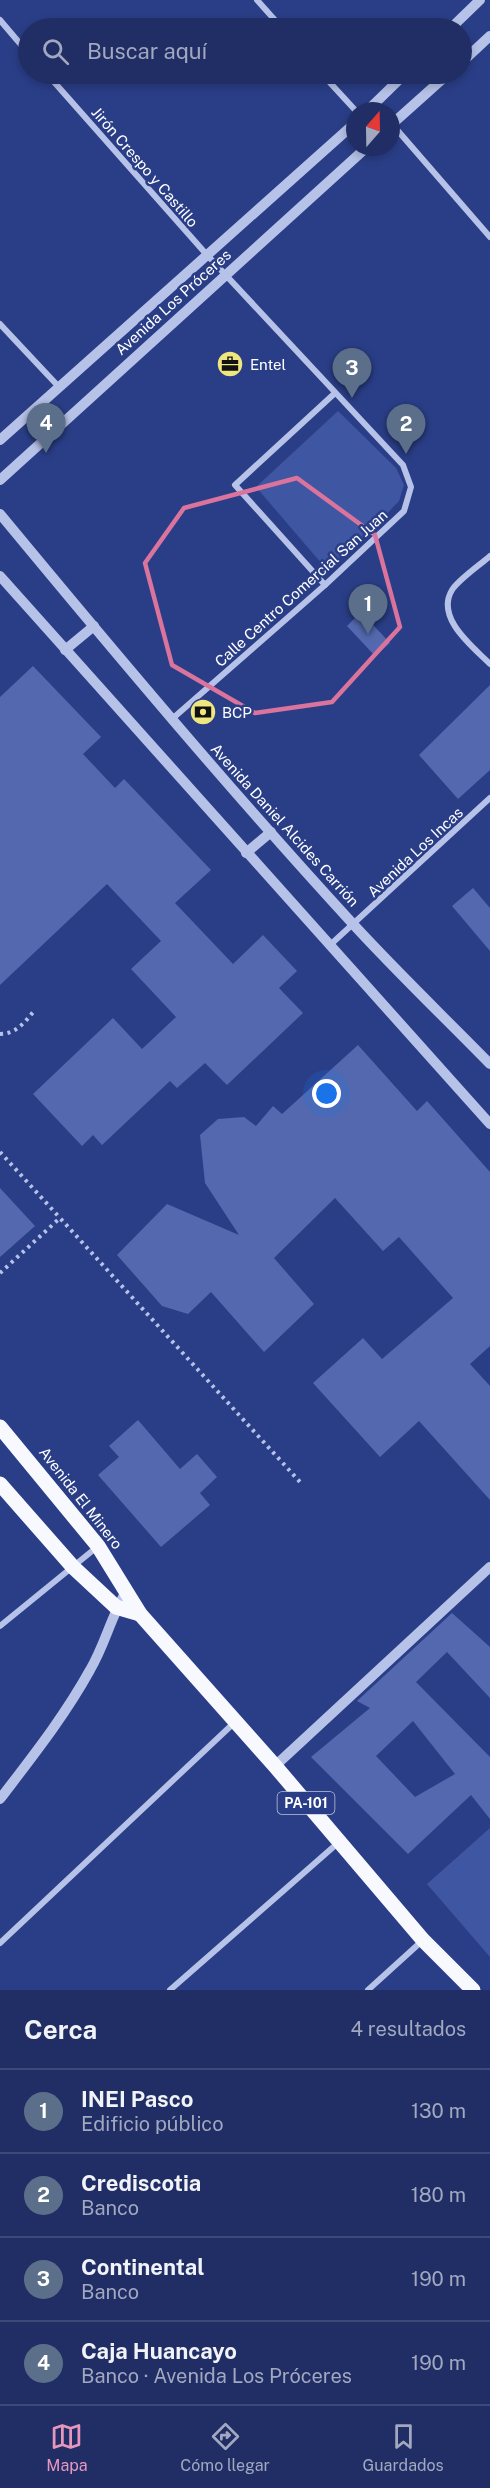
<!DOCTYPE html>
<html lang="es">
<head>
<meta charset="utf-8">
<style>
	body { margin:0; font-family:"Public Sans",sans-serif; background:#2d3a6e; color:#f1f3f6 }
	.compass { position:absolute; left:346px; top:102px; width:54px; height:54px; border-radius:50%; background:#202e65; box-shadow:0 3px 9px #0003; rotate:20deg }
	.you { position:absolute; left:327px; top:1094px; width:21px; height:21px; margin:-15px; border:4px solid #fff; border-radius:50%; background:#1a73e8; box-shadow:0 0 0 9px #1a73e833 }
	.badge { display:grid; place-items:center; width:39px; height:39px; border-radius:50%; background:#e797bd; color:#fff; font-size:20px; font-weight:700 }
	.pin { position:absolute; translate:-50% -50px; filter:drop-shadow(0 2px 3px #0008) }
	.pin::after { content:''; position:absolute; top:32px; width:21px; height:18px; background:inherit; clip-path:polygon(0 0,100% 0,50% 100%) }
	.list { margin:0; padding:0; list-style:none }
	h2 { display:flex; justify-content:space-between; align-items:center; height:78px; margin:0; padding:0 24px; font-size:26px }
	h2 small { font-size:20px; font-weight:400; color:#a2a8bf }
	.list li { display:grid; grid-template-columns:39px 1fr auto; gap:18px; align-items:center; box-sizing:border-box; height:84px; padding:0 24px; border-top:2px solid #3d4a79 }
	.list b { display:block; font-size:22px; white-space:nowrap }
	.list p { margin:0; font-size:20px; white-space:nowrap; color:#a2a8bf }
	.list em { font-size:20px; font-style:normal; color:#a2a8bf }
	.icon { flex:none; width:33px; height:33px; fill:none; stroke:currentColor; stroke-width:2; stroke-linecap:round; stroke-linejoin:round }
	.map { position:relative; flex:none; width:490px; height:1990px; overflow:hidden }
	.search { position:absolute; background:#202e65; box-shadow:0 3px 9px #0003; left:18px; right:18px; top:18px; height:66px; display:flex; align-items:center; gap:15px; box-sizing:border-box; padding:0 21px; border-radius:33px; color:#a2a8bf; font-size:22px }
	.sheet { height:414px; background:#202e65 }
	nav { display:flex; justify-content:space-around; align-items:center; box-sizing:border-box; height:84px; border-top:2px solid #3d4a79; background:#202e65; font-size:16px; color:#a2a8bf }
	nav a { display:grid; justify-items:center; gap:3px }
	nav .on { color:#e797bd }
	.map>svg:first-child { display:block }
	.green { fill:#3f56a3 }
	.building { fill:#5368ae; fill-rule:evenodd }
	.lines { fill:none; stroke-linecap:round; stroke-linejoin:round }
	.path { stroke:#b7c2e8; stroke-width:4; stroke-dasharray:3 4.5; stroke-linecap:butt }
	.minor { stroke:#b7c2e8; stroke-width:6 }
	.tertiary { stroke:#b7c2e8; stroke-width:10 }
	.primary { stroke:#f8f9fe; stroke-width:15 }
	.marked { fill:none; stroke:#da749d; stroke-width:4.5; stroke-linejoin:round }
	.labels { text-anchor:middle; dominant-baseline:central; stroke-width:5; stroke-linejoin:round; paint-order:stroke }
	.shield { fill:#2a3e87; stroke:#bfc5db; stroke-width:1.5 }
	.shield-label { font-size:14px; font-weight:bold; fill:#fff }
	.street-label { font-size:15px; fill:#fff; stroke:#2a3e87 }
	.poi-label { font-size:15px; fill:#fff; stroke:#2a3e87; text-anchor:start }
</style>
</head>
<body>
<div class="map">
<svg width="490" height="1990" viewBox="0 0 490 1990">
	<rect width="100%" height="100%" fill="#2a3e87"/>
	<g class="green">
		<polygon points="338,411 396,468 404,485 399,501 346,556 322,564 256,487"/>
		<polygon points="490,1828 490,1957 427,1884"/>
	</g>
	<g class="building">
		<polygon points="361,612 390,643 375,656 347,626"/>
		<polygon points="33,666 101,737 83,754 115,788 124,779 211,870 175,903 233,964 263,935 297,971 279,988 303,1013 227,1085 205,1063 177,1088 170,1081 102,1145 93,1135 82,1146 33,1094 113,1018 142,1049 176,1017 131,969 161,941 107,884 0,985 0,697"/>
		<polygon points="490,685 490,770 458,799 419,755"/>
		<polygon points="473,888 490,908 490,951 452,906"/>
		<polygon points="358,1045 417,1111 427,1101 490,1172 490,1346 470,1364 490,1386 490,1500 419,1421 380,1457 313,1383 363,1338 382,1359 453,1298 399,1237 383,1251 335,1198 274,1258 314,1304 264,1352 211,1292 188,1314 162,1306 117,1255 167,1204 239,1235 205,1183 200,1135 218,1119 244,1117 256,1126 273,1106 282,1114"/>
		<polygon points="0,1188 35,1226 0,1257"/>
		<polygon points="138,1420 180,1469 197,1454 217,1477 200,1493 210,1505 161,1547 98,1475 119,1457 109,1446"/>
		<path d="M 452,1613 L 490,1647 L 490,1698 L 447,1652 L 416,1682 L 490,1757 L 490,1819 L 471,1795 L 408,1854 L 311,1757 L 370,1708 L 357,1701 ZM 413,1721 L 455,1774 L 415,1797 L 376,1756 Z"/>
	</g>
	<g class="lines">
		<g class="path">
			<path d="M 0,1034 C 16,1034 25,1022 34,1011"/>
			<polyline points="0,1152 60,1218"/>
			<polyline points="0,1273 60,1218 300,1482"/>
		</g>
		<g class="minor">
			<polyline points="257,0 282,28"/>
			<polyline points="0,20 28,53"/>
			<polyline points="47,74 207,255 403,465 411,487 404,511 325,585 172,719"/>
			<polyline points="322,74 356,111"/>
			<polyline points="392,124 490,237"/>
			<polyline points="0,324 59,387"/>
			<path d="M 490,556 C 480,565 459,579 452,590 C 435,618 473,647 490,664"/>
			<polyline points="325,585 235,485 335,393"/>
			<polyline points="329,946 490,798"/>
			<polyline points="0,1626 97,1547"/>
			<polyline points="0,1943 235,1722"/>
			<polyline points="170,1990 339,1842"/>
			<polyline points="368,1990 422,1941"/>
		</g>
		<g class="tertiary">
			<polyline points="451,28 480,0"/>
			<polyline points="462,62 490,36"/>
			<polyline points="367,111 405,74"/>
			<polyline points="391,125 448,74"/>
			<polyline points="0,440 355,123"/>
			<polyline points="0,480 367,147"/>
			<path d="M 0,514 C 115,653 231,791 353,924 C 397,972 444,1017 490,1064"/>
			<polyline points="0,576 490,1124"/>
			<polyline points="65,650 94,626"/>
			<polyline points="246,853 271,832"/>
			<polyline points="275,1766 490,1567"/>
			<path d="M 0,1799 C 32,1757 64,1717 90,1670 C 105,1645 111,1616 127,1590"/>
		</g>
		<g class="primary">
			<polyline points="0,1427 98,1546 140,1614 275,1766 423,1940 473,1990"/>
			<polyline points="0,1484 73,1567 116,1607 140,1614"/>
		</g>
	</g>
	<path class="marked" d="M 297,478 L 375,535 L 400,627 L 332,702 L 255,713 L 172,665 L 145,563 L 184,508 Z"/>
	<defs>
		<symbol id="office-disc" viewBox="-11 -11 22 22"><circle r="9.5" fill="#eee67e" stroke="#2a3e87"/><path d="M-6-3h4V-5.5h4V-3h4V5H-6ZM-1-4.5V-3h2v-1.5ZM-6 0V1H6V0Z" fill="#111"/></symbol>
		<symbol id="bank-disc" viewBox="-11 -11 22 22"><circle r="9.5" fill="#eee67e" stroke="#2a3e87"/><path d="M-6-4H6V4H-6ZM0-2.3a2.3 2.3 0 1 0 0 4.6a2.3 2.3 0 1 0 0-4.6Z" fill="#111"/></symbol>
	</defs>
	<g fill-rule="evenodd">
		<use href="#office-disc" x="215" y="349" width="30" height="30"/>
		<use href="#bank-disc" x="188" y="697" width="30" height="30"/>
	</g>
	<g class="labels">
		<rect class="shield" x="277.5" y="1792" width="57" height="22" rx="4.5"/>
		<g class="shield-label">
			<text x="306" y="1803">PA-101</text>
		</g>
		<g class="street-label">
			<text transform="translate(145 167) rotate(49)">Jirón Crespo y Castillo</text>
			<text transform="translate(173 302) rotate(-42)">Avenida Los Próceres</text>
			<text transform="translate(301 588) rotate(-42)">Calle Centro Comercial San Juan</text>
			<text transform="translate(285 825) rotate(48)">Avenida Daniel Alcides Carrión</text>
			<text transform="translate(415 852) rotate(-43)">Avenida Los Incas</text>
			<text transform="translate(81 1498) rotate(52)">Avenida El Minero</text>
		</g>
		<g class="poi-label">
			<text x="250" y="364">Entel</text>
			<text x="222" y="712">BCP</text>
		</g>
	</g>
</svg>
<svg class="compass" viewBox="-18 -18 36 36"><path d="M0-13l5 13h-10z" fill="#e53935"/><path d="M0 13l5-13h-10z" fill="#a2a8bf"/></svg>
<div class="you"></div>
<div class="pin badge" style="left:368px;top:634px;background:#5c6f8a">1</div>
<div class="pin badge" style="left:406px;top:454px;background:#5c6f8a">2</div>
<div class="pin badge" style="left:352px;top:398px;background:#5c6f8a">3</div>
<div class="pin badge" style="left:46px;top:453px;background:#5c6f8a">4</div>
<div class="search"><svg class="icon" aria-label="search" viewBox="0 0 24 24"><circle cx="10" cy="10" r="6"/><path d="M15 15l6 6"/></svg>Buscar aquí</div>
</div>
<section class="sheet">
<h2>Cerca<small>4 resultados</small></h2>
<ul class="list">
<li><span class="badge" style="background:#5c6f8a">1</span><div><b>INEI Pasco</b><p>Edificio público</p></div><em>130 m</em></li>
<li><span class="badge" style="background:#5c6f8a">2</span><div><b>Crediscotia</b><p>Banco</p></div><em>180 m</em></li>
<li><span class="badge" style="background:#5c6f8a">3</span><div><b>Continental</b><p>Banco</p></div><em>190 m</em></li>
<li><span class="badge" style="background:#5c6f8a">4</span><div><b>Caja Huancayo</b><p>Banco · Avenida Los Próceres</p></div><em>190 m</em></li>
</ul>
</section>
<nav>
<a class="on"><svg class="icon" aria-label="map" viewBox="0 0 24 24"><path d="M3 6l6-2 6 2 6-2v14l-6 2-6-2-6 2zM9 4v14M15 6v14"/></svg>Mapa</a>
<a><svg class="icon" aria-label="directions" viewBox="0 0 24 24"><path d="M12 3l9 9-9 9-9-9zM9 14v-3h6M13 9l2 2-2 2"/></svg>Cómo llegar</a>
<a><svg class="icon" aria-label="saved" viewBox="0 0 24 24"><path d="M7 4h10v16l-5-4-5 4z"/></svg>Guardados</a>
</nav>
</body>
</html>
